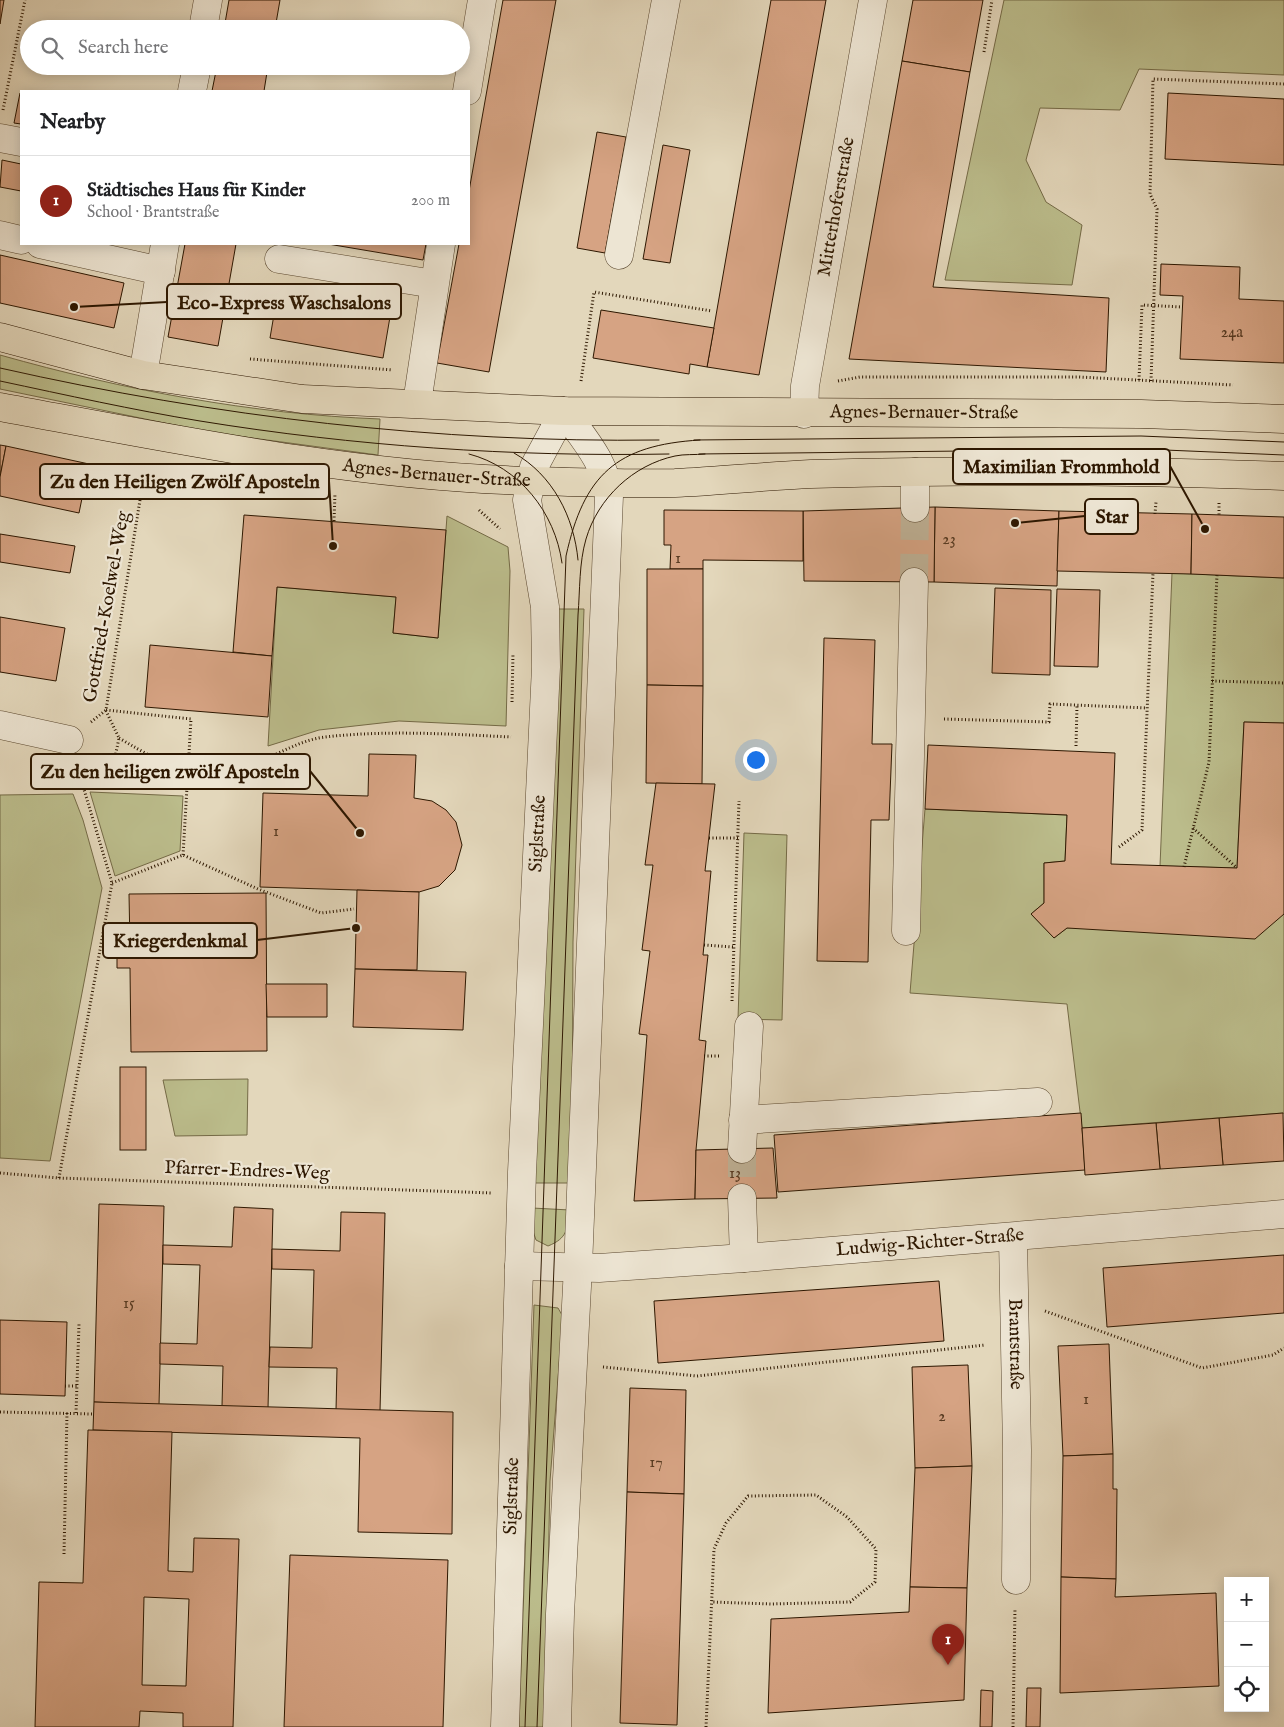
<!DOCTYPE html>
<html lang="en">
<head>
<meta charset="utf-8">
<style>
	body { margin:0; font-family:"IM FELL English",serif; background:#f6f6f6; color:#202124 }
	.controls { position:absolute; right:15px; bottom:15px; display:grid; overflow:hidden; border-radius:0px; box-shadow:0 2px 12px #0003 }
	.controls button { width:45px; height:45px; display:grid; place-items:center; padding:0; border:0; border-bottom:1px solid #e0e0e0; background:#fff; color:#202124; font:25px sans-serif }
	.you { position:absolute; left:755px; top:759px; width:18px; height:18px; margin:-12px; border:4px solid #fff; border-radius:50%; background:#1a73e8; box-shadow:0 0 0 8px #1a73e833 }
	.badge { display:grid; place-items:center; width:32px; height:32px; border-radius:50%; background:#8f2418; color:#fff; font-size:16px; font-weight:700 }
	.pin { position:absolute; translate:-50% -41px; filter:drop-shadow(0 1px 2px #0008) }
	.pin::after { content:''; position:absolute; top:26px; width:18px; height:15px; background:inherit; clip-path:polygon(0 0,100% 0,50% 100%) }
	.list { margin:0; padding:0; list-style:none }
	h2 { display:flex; justify-content:space-between; align-items:center; height:65px; margin:0; padding:0 20px; font-size:21px }
	h2 small { font-size:16px; font-weight:400; color:#757577 }
	.list li { display:grid; grid-template-columns:32px 1fr auto; gap:15px; align-items:center; box-sizing:border-box; height:90px; padding:0 20px; border-top:1px solid #e0e0e0 }
	.list b { display:block; font-size:19px; white-space:nowrap }
	.list p { margin:0; font-size:16px; white-space:nowrap; color:#757577 }
	.list em { font-size:16px; font-style:normal; color:#757577 }
	.icon { flex:none; width:28px; height:28px; fill:none; stroke:currentColor; stroke-width:2; stroke-linecap:round; stroke-linejoin:round }
	.map { position:relative; flex:none; width:1284px; height:1727px; overflow:hidden }
	.search { position:absolute; background:#fff; box-shadow:0 2px 12px #0003; left:20px; top:20px; width:450px; height:55px; display:flex; align-items:center; gap:12px; box-sizing:border-box; padding:0 18px; border-radius:28px; color:#757577; font-size:19px }
	.panel { position:absolute; background:#fff; box-shadow:0 2px 12px #0003; left:20px; top:90px; width:450px; height:155px; border-radius:0px }
	.map>svg:first-child { display:block }
	.green { fill:#bbbc8b; stroke:#746a46 }
	.building { fill:#d6a383; stroke:#2d1700; fill-rule:evenodd }
	.lines { fill:none; stroke-linecap:round; stroke-linejoin:round }
	.minor-tunnel { stroke:#bfb196; stroke-width:28; stroke-dasharray:28 14; stroke-linecap:butt }
	.minor-casing { stroke:#5a472f; stroke-width:29 }
	.major-casing { stroke:#2d1700; stroke-width:29 }
	.path { stroke:#2d1700; stroke-width:3; stroke-dasharray:1 2.5; stroke-linecap:butt }
	.minor { stroke:#ede5d3; stroke-width:28 }
	.major { stroke:#e3d7bb; stroke-width:28 }
	.tram { stroke:#2d1700; stroke-width:1 }
	.labels { text-anchor:middle; dominant-baseline:central; stroke-width:4.5; stroke-linejoin:round; paint-order:stroke }
	.number-label { font-size:16px; fill:#573a21 }
	.street-label { font-size:19px; fill:#2d1700; stroke:#ede5d3 }
	.leader { fill:none; stroke:#2d1700; stroke-width:2 }
	.callout-dot { fill:#2d1700; stroke:#ede5d3; stroke-width:2 }
	.callout { fill:#ede5d3; stroke:#2d1700; stroke-width:2 }
	.callout-label { font-size:20px; text-anchor:middle; font-weight:bold; fill:#2d1700 }
</style>
</head>
<body>
<div class="map">
<svg width="1284" height="1727" viewBox="0 0 1284 1727">
	<rect width="100%" height="100%" fill="#e3d7bb"/>
	<filter id="stains"><feTurbulence type="fractalNoise" baseFrequency=".004" numOctaves="4"/><feColorMatrix values="0 0 0 0 .2 0 0 0 0 .09 0 0 0 0 .02 0 0 0 .5 -.17"/></filter>
	<radialGradient id="worn" r=".72"><stop offset=".6" stop-color="#630" stop-opacity="0"/><stop offset="1" stop-color="#630" stop-opacity=".3"/></radialGradient>
	<g class="green">
		<polygon points="1004,0 1284,0 1284,75 1139,69 1120,110 1040,108 1026,160 1046,202 1082,225 1072,285 945,280"/>
		<path d="M 0,355 C 124,390 251,414 380,419 L 378,455 L 208,432 L 0,389 Z"/>
		<polygon points="447,516 508,547 510,571 506,726 399,721 319,730 268,746 277,587 396,597 393,633 438,638"/>
		<polygon points="1172,573 1284,578 1284,723 1244,722 1237,868 1160,866"/>
		<polygon points="555,609 584,609 573,942 572,1183 532,1183"/>
		<polygon points="90,792 183,796 180,851 115,876"/>
		<polygon points="73,794 83,820 102,888 50,1161 0,1158 0,795"/>
		<polygon points="925,809 1067,815 1065,861 1044,863 1044,903 1031,914 1054,938 1067,928 1284,914 1284,1113 1082,1128 1067,1004 910,993"/>
		<polygon points="744,833 787,835 782,1020 738,1019"/>
		<polygon points="248,1079 247,1135 175,1136 163,1080"/>
		<path d="M 532,1208 L 570,1210 C 567,1229 568,1238 548,1246 L 536,1240 L 532,1228 Z"/>
		<polygon points="534,1305 558,1308 562,1315 562,1327 550,1481 545,1727 519,1727"/>
	</g>
	<g class="building">
		<polygon points="0,0 4,0 0,24"/>
		<polygon points="229,0 280,0 275,29 224,29"/>
		<polygon points="503,0 556,0 489,372 437,363 459,244 469,244 469,191"/>
		<polygon points="771,0 826,0 759,375 707,367"/>
		<polygon points="913,0 983,0 970,72 902,61"/>
		<polygon points="902,61 970,72 933,287 1109,298 1106,372 849,359"/>
		<polygon points="217,66 268,66 264,91 212,91"/>
		<polygon points="20,93 21,94 21,124 14,123"/>
		<polygon points="1168,93 1284,99 1284,165 1165,159"/>
		<polygon points="597,132 626,137 605,253 577,248"/>
		<polygon points="663,145 690,150 670,263 643,259"/>
		<polygon points="2,160 21,164 21,191 0,187"/>
		<polygon points="185,244 236,244 218,346 168,337"/>
		<polygon points="328,244 426,244 423,260"/>
		<polygon points="0,255 124,283 114,328 0,303"/>
		<polygon points="1161,264 1240,267 1239,299 1284,301 1284,363 1180,359 1183,296 1160,295"/>
		<polygon points="278,291 391,311 383,358 270,338"/>
		<polygon points="601,310 714,328 707,367 690,364 689,374 593,358"/>
		<polygon points="0,445 6,446 0,477"/>
		<polygon points="6,446 89,464 79,513 0,496 0,477"/>
		<polygon points="935,507 1059,511 1057,586 934,582"/>
		<polygon points="935,507 934,582 804,581 803,511"/>
		<polygon points="664,510 803,511 803,561 703,560 703,569 670,569 671,545 664,545"/>
		<polygon points="1059,511 1192,514 1191,574 1057,571"/>
		<polygon points="1192,514 1284,517 1284,578 1191,574"/>
		<polygon points="244,515 446,530 438,638 393,633 396,597 277,587 272,656 233,652"/>
		<polygon points="0,534 75,546 70,573 0,562"/>
		<polygon points="647,569 703,569 703,686 647,685"/>
		<polygon points="995,588 1051,590 1050,675 992,673"/>
		<polygon points="1057,589 1100,590 1098,667 1054,666"/>
		<polygon points="0,617 65,628 56,681 0,672"/>
		<polygon points="824,638 875,640 872,744 892,744 889,820 871,820 868,962 817,961"/>
		<polygon points="150,645 272,656 268,717 145,707"/>
		<polygon points="647,685 703,686 702,784 646,783"/>
		<polygon points="1244,722 1284,723 1284,914 1255,939 1067,928 1054,938 1031,914 1044,903 1044,863 1065,861 1067,815 925,809 928,745 1115,753 1111,864 1237,868"/>
		<polygon points="369,754 416,755 414,798 432,801 446,810 456,822 462,845 455,870 439,886 419,892 260,887 263,793 368,796"/>
		<polygon points="656,783 715,784 705,871 711,871 703,955 708,955 699,1040 706,1041 696,1150 695,1199 634,1201 647,1035 639,1034 650,951 642,950 653,865 645,865"/>
		<polygon points="357,890 419,892 417,970 355,969"/>
		<polygon points="266,893 267,1051 131,1052 130,968 117,968 117,947 130,947 129,894"/>
		<polygon points="355,969 466,972 463,1030 353,1027"/>
		<polygon points="266,984 327,984 327,1017 267,1017"/>
		<rect x="120" y="1067" width="26" height="83"/>
		<polygon points="1081,1113 1085,1170 778,1192 774,1135"/>
		<polygon points="1283,1113 1284,1161 1223,1165 1219,1118"/>
		<polygon points="1219,1118 1223,1165 1160,1169 1156,1123"/>
		<polygon points="1156,1123 1160,1169 1085,1175 1082,1128"/>
		<polygon points="773,1148 777,1198 695,1199 696,1150"/>
		<polygon points="99,1204 164,1206 159,1405 94,1402"/>
		<polygon points="234,1207 273,1209 268,1408 222,1406 223,1366 160,1364 160,1343 197,1344 200,1265 163,1264 163,1245 232,1247"/>
		<polygon points="341,1212 385,1213 380,1411 336,1410 337,1368 269,1367 270,1347 312,1348 314,1270 272,1269 272,1249 340,1251"/>
		<polygon points="1284,1255 1284,1313 1107,1327 1103,1268"/>
		<polygon points="939,1281 944,1341 658,1363 654,1301"/>
		<polygon points="0,1320 67,1322 65,1396 0,1394"/>
		<polygon points="1109,1344 1113,1454 1063,1456 1058,1346"/>
		<polygon points="968,1365 972,1466 915,1468 912,1367"/>
		<polygon points="630,1388 686,1390 684,1494 627,1492"/>
		<polygon points="94,1402 453,1412 452,1534 358,1532 360,1438 93,1430"/>
		<path d="M 88,1430 L 172,1432 L 168,1571 L 193,1572 L 194,1538 L 239,1539 L 233,1727 L 183,1727 L 183,1713 L 140,1711 L 139,1727 L 35,1727 L 39,1582 L 83,1583 ZM 144,1597 L 189,1599 L 186,1686 L 142,1685 Z"/>
		<polygon points="1113,1454 1113,1489 1117,1489 1116,1579 1061,1577 1063,1456"/>
		<polygon points="972,1466 967,1588 910,1587 915,1468"/>
		<polygon points="627,1492 684,1494 677,1725 620,1723"/>
		<polygon points="290,1555 448,1560 443,1727 284,1727"/>
		<polygon points="1061,1577 1116,1579 1115,1597 1216,1593 1219,1686 1060,1693"/>
		<polygon points="910,1587 967,1588 964,1700 768,1713 771,1619 909,1612"/>
		<polygon points="1027,1688 1041,1688 1040,1727 1026,1727"/>
		<polygon points="981,1690 993,1691 992,1727 980,1727"/>
	</g>
	<g class="lines">
		<g class="minor-tunnel">
			<polyline points="914,582 915,508"/>
			<polyline points="742,1149 742,1198"/>
		</g>
		<defs>
			<g id="minor">
				<polyline points="203,29 208,0"/>
				<polyline points="192,91 197,66"/>
				<polyline points="467,91 482,0"/>
				<polyline points="0,138 21,142"/>
				<polyline points="0,235 21,240"/>
				<polyline points="40,244 161,271"/>
				<polyline points="619,255 666,0"/>
				<polyline points="279,259 434,284"/>
				<polyline points="143,375 165,244"/>
				<polyline points="417,403 441,244"/>
				<path id="s1" d="M 804,414 L 805,386 L 873,0"/>
				<polyline points="915,472 915,508"/>
				<polyline points="0,725 69,740"/>
				<polyline points="906,931 914,582"/>
				<polyline points="743,1120 1038,1102"/>
				<polyline points="742,1149 749,1026"/>
				<polyline points="742,1198 744,1258"/>
				<path id="s2" d="M 1013,1238 L 1017,1450 L 1016,1580"/>
				<path id="s3" d="M 519,1266 L 599,1268 L 744,1258 L 1284,1214"/>
				<path id="s4" d="M 505,1727 L 522,1172 L 546,667 L 545,607 L 527,500 L 534,467 L 564,411 C 583,438 606,462 609,496 L 578,1267 L 560,1614 L 557,1727"/>
			</g>
			<g id="major">
				<path id="s5" d="M 0,337 L 143,375 L 302,399 L 564,411 L 1141,414 L 1284,419"/>
				<path id="s6" d="M 0,407 C 173,439 357,477 532,481 C 580,482 627,484 675,483 C 720,481 766,476 811,474 C 968,470 1127,470 1284,476"/>
			</g>
		</defs>
		<use href="#minor" class="minor-casing"/>
		<use href="#major" class="major-casing"/>
		<g class="path">
			<polyline points="984,52 992,0"/>
			<polyline points="3,110 25,0"/>
			<polyline points="250,359 393,370"/>
			<polyline points="1139,380 1142,305 1182,307"/>
			<polyline points="581,381 594,292 712,311"/>
			<polyline points="838,381 860,377 1079,377 1233,385"/>
			<polyline points="1151,381 1157,209 1150,194 1153,79 1284,84"/>
			<polyline points="1219,503 1219,516"/>
			<polyline points="479,510 500,529"/>
			<polyline points="1155,514 1156,502"/>
			<polyline points="334,521 335,493"/>
			<polyline points="1212,681 1284,683"/>
			<polyline points="512,702 513,653"/>
			<polyline points="106,710 191,719 183,855"/>
			<polyline points="944,719 1049,722 1050,704 1147,708"/>
			<polyline points="91,722 106,710 146,463"/>
			<path d="M 119,738 C 170,768 198,785 257,762 C 280,754 300,740 325,737 C 387,730 449,734 511,737"/>
			<polyline points="1076,746 1077,705"/>
			<polyline points="84,787 111,777 119,738 106,711"/>
			<polyline points="1193,828 1237,868"/>
			<polyline points="709,838 738,838"/>
			<polyline points="1119,847 1142,830 1153,573"/>
			<polyline points="1184,867 1209,762 1217,574"/>
			<polyline points="112,883 183,855 258,889 321,913 354,909"/>
			<polyline points="704,945 734,947"/>
			<polyline points="732,1001 739,801"/>
			<polyline points="704,1056 719,1056"/>
			<polyline points="0,1173 59,1178 492,1193"/>
			<polyline points="59,1178 112,883 77,766"/>
			<polyline points="1045,1311 1202,1368 1273,1355 1284,1348"/>
			<polyline points="603,1367 697,1376 985,1345"/>
			<polyline points="65,1386 77,1386"/>
			<polyline points="0,1412 93,1414"/>
			<polyline points="76,1413 79,1324"/>
			<polyline points="64,1554 67,1413"/>
			<polyline points="706,1727 714,1549 726,1523 748,1496 816,1495 847,1517 876,1549 875,1582 850,1602 771,1604 712,1602"/>
			<polyline points="1013,1727 1015,1608"/>
		</g>
		<use href="#minor" class="minor"/>
		<use href="#major" class="major"/>
		<g class="tram">
			<path d="M 0,368 C 217,417 437,443 659,440"/>
			<path d="M 0,381 C 66,395 133,410 200,421 C 354,446 513,457 669,454"/>
			<polyline points="694,440 1141,436 1284,442"/>
			<path d="M 514,453 C 553,475 574,517 578,560"/>
			<path d="M 469,454 C 519,467 555,512 562,563"/>
			<polyline points="699,454 1141,449 1284,455"/>
			<path d="M 525,1727 L 566,556 C 584,475 616,445 700,440"/>
			<path d="M 537,1727 L 578,615 C 580,590 579,563 586,539 C 598,498 633,465 675,456 C 684,454 695,455 705,454"/>
		</g>
	</g>
	<g class="labels">
		<g class="number-label">
			<text x="1232" y="333">24a</text>
			<text x="949" y="540">23</text>
			<text x="678" y="559">1</text>
			<text x="276" y="832">1</text>
			<text x="735" y="1174">13</text>
			<text x="129" y="1304">15</text>
			<text x="1086" y="1400">1</text>
			<text x="942" y="1417">2</text>
			<text x="656" y="1463">17</text>
		</g>
		<g class="street-label">
			<text stroke="none"><textPath href="#s1" startOffset="210">Mitterhoferstraße</textPath></text>
			<text stroke="none"><textPath href="#s5" startOffset="931">Agnes-Bernauer-Straße</textPath></text>
			<text stroke="none"><textPath href="#s6" startOffset="442">Agnes-Bernauer-Straße</textPath></text>
			<text transform="translate(107 607) rotate(-80)">Gottfried-Koelwel-Weg</text>
			<text stroke="none"><textPath href="#s4" startOffset="894">Siglstraße</textPath></text>
			<text transform="translate(247 1171) rotate(2)">Pfarrer-Endres-Weg</text>
			<text stroke="none"><textPath href="#s3" startOffset="412">Ludwig-Richter-Straße</textPath></text>
			<text stroke="none"><textPath href="#s2" startOffset="106">Brantstraße</textPath></text>
			<text stroke="none"><textPath href="#s4" startOffset="231">Siglstraße</textPath></text>
		</g>
	</g>
	<path class="leader" d="M74 307L167 302M1205 529L1170 466M333 546L329 481M1015 523L1085 516M360 833L310 771M356 928L257 940"/>
	<g class="callout-dot">
		<circle cx="74" cy="307" r="5"/>
		<circle cx="1205" cy="529" r="5"/>
		<circle cx="333" cy="546" r="5"/>
		<circle cx="1015" cy="523" r="5"/>
		<circle cx="360" cy="833" r="5"/>
		<circle cx="356" cy="928" r="5"/>
	</g>
	<g class="callout">
		<rect x="167" y="284" width="234" height="35" rx="5"/>
		<rect x="953" y="449" width="217" height="35" rx="5"/>
		<rect x="40" y="464" width="289" height="35" rx="5"/>
		<rect x="1085" y="499" width="53" height="35" rx="5"/>
		<rect x="31" y="754" width="279" height="35" rx="5"/>
		<rect x="103" y="923" width="154" height="35" rx="5"/>
	</g>
	<g class="callout-label">
		<text x="284" y="309">Eco-Express Waschsalons</text>
		<text x="1061" y="473">Maximilian Frommhold</text>
		<text x="185" y="488">Zu den Heiligen Zwölf Aposteln</text>
		<text x="1112" y="523">Star</text>
		<text x="170" y="778">Zu den heiligen zwölf Aposteln</text>
		<text x="180" y="947">Kriegerdenkmal</text>
	</g>
	<rect width="100%" height="100%" filter="url(#stains)"/>
	<rect width="100%" height="100%" fill="url(#worn)"/>
</svg>
<div class="controls">
<button>+</button>
<button>−</button>
<button><svg class="icon" aria-label="locate" viewBox="0 0 24 24"><circle cx="12" cy="12" r="6"/><path d="M12 2v4M12 18v4M2 12h4M18 12h4"/></svg></button>
</div>
<div class="you"></div>
<div class="pin badge" style="left:948px;top:1665px">1</div>
<div class="search"><svg class="icon" aria-label="search" viewBox="0 0 24 24"><circle cx="10" cy="10" r="6"/><path d="M15 15l6 6"/></svg>Search here</div>
<section class="panel">
<h2>Nearby<small></small></h2>
<ul class="list">
<li><span class="badge">1</span><div><b>Städtisches Haus für Kinder</b><p>School · Brantstraße</p></div><em>200 m</em></li>
</ul>
</section>
</div>
</body>
</html>
